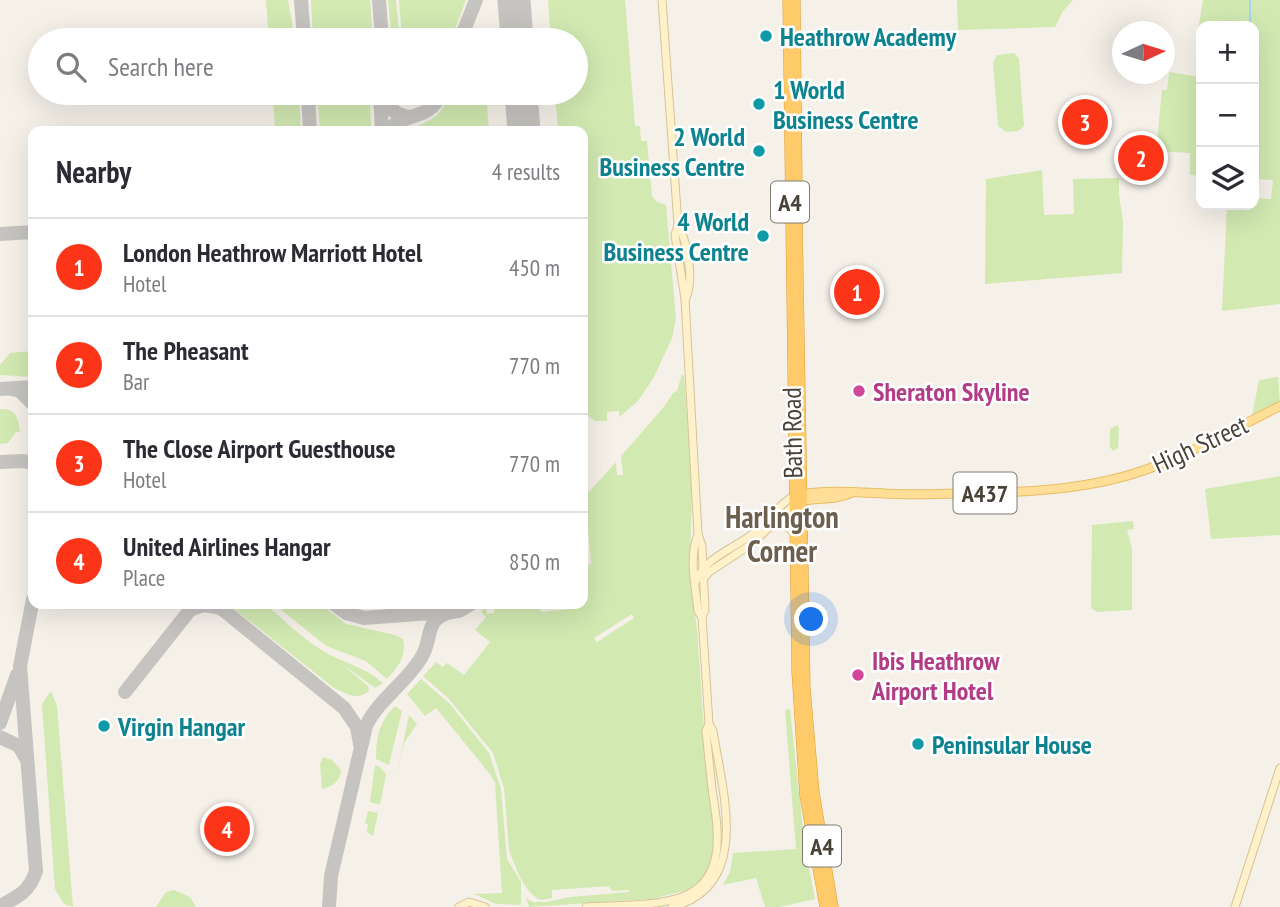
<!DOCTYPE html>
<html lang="en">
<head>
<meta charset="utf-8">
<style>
	body { margin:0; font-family:"PT Sans Narrow",sans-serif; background:#f2f2f3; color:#2b2b33 }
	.controls { position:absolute; right:21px; top:21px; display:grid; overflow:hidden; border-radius:14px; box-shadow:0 7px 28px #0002 }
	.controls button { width:63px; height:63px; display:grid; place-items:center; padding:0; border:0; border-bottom:2px solid #e1e1e2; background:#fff; color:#2b2b33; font:35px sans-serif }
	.compass { position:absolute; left:1112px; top:21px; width:63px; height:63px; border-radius:50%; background:#fff; box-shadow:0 7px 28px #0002; rotate:86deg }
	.you { position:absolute; left:812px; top:620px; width:24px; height:24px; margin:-18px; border:5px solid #fff; border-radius:50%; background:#1a73e8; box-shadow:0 0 0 10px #1a73e833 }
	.badge { display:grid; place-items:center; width:46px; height:46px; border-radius:50%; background:#fd3518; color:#fff; font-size:23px; font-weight:700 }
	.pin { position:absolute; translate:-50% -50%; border:4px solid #fff; box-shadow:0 2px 7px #0006 }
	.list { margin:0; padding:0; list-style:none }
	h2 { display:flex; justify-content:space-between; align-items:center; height:91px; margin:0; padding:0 28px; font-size:30px }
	h2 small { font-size:23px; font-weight:400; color:#7c7c81 }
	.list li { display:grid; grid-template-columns:46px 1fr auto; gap:21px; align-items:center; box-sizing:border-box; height:98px; padding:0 28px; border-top:2px solid #e1e1e2 }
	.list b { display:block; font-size:26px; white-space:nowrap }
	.list p { margin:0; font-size:23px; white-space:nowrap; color:#7c7c81 }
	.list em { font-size:23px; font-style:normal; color:#7c7c81 }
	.icon { flex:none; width:38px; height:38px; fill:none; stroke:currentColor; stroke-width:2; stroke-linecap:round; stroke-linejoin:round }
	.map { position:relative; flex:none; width:1280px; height:907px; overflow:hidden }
	.search { position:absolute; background:#fff; box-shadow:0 7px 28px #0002; left:28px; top:28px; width:560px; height:77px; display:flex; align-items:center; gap:18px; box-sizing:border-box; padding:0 24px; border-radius:38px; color:#7c7c81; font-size:26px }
	.panel { position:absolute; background:#fff; box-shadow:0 7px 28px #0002; left:28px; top:126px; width:560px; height:483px; border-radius:14px }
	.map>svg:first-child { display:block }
	.green { fill:#d2e9b2; fill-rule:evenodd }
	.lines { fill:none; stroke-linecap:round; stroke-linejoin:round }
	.stream { stroke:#a5d4f2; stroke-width:2 }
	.taxiway { stroke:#c6c4c0; stroke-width:14 }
	.runway { stroke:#c6c4c0; stroke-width:33 }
	.secondary-casing { stroke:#d5c499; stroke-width:9 }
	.primary-casing { stroke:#e6bd66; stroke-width:10 }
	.highway-casing { stroke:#e09e38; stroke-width:11 }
	.secondary { stroke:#fff1c9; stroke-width:7 }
	.primary { stroke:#ffdf98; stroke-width:8 }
	.highway { stroke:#ffca6a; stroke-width:10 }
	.culture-dot { fill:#0f9aa8; stroke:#fff; stroke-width:2.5 }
	.hotel-dot { fill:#d1479c; stroke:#fff; stroke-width:2.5 }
	.labels { text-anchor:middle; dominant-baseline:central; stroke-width:5; stroke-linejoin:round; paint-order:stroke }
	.shield { fill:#fff; stroke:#807b73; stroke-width:2 }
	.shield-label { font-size:24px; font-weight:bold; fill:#494237 }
	.culture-label { font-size:26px; font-weight:bold; fill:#0d838f; stroke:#fff; text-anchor:start }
	.hotel-label { font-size:26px; font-weight:bold; fill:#b23c85; stroke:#fff; text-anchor:start }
	.street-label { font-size:26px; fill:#494237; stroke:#fff }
	.quarter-label { font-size:30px; font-weight:bold; fill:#6c5f4e; stroke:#fff }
</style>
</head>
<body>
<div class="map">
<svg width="1280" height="907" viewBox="0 0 1280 907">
	<rect width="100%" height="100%" fill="#f5f1e9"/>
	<g class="green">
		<polygon points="266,0 288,0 295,40 269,40"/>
		<polygon points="311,0 370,0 373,40 313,40"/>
		<polygon points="388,0 396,0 400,40 392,40"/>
		<polygon points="399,0 466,0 451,40 402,40"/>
		<polygon points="548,0 625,0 635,126 640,126 641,141 647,141 652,196 657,202 666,205 676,319 672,338 654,377 638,401 619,417 619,411 607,412 607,421 595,421 583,412 583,131 558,131 555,93 576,93 576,40 551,40"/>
		<polygon points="957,0 1073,0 1063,11 1055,27 958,30"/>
		<polygon points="1203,0 1280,0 1280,304 1222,311 1227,205 1254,205 1254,198 1271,199 1273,180 1254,179 1254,26 1201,26 1201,36 1197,36"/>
		<polygon points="1014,53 1019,59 1024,126 1018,131 1006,132 998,126 993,63 997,55"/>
		<polygon points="1169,72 1201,77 1201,176 1190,175 1190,153 1156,151 1162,90 1167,90"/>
		<polygon points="269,93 299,93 301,131 275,131 273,99 270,99"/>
		<polygon points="317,93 370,93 371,131 320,131"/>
		<path d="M 450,93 L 486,93 L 489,131 L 408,131 C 431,119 440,119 450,93 Z"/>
		<polygon points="1042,170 1044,215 1074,214 1073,179 1119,178 1119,194 1123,222 1122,273 985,284 986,179"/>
		<polygon points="33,351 33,377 0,375 0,365 10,353"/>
		<path d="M 682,374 L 684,376 L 692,483 L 690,574 L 697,629 L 707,774 L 713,820 L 714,846 L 710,866 L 703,877 L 688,890 L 651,899 L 529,907 L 526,898 L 533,902 L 547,902 L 570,897 L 629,892 L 629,890 L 612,891 L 609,886 L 552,890 L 552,898 L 541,900 C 523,893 515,865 509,850 L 504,788 L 493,753 L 449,699 L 423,676 L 436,662 L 443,667 L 447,663 L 464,675 L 490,642 L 475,630 L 486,617 L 481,612 L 486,606 L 487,614 L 494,613 L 494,604 L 540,604 L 541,612 L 579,608 L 579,604 L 583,604 L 583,565 L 591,564 L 585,496 L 616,462 L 617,475 L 623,475 L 621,456 L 663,408 L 673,393 L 677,391 ZM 632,614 L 634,618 L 597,642 L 594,638 Z"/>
		<polygon points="1278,377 1280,402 1252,416 1259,380"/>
		<path d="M 0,409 C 16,408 19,419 20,432 L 16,432 L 8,443 L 0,444 Z"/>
		<polygon points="1117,425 1119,428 1118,448 1113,451 1110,447 1110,429"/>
		<polygon points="1280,476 1280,535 1211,539 1205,489"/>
		<polygon points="1133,521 1134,529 1127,530 1132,549 1132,610 1097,612 1091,608 1092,525"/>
		<path d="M 228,604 L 265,604 C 285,621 306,642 330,655 C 349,664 367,669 383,683 L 375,688 L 339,662 L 368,686 L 369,691 C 357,701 347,694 334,688 Z"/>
		<path d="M 274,604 L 320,604 L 346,624 L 395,635 L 403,639 C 407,657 398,667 387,679 L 366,661 L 326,646 Z"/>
		<polygon points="421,679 449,703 489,753 501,789 507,859 521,882 521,905 496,904 474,894 502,893 495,783 490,774 436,708 425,716 407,694"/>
		<polygon points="51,691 57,706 73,907 64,904 55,889 42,704"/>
		<path d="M 395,706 L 402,711 L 389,765 L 376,759 C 376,737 379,722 395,706 Z"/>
		<polygon points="790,709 805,848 815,899 780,907 765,907 756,878 723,885 730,872 733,853 796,849 785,710"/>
		<polygon points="409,715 417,724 404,743 396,778"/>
		<path d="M 323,757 L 332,760 L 341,770 C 340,782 333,786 322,789 L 320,764 Z"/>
		<polygon points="375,765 379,766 386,774 380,805 370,802"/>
		<polygon points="368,811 378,813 373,836 367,832 368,824 365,823"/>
		<polygon points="174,890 190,897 196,907 156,907 166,892"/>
	</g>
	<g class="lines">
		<polyline class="stream" points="1250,26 1250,0"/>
		<g class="taxiway">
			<polyline points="301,0 304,40"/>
			<polyline points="379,0 382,40"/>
			<polyline points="460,40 476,0"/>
			<polyline points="308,93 310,131"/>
			<path d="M 383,93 C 387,107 395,116 410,117"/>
			<polyline points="380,94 382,131"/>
			<path d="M 388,131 C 405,110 429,123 441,93"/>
			<polyline points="0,234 33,232"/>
			<polyline points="0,389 33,387"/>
			<polyline points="12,389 20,391 33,404"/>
			<polyline points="0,462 23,461 33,463"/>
			<polyline points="216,604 344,708 357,727 360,744"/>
			<polyline points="334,604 346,613 364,618 459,611 471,604"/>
			<polyline points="125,692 190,610 203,605 222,608"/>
			<polyline points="0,723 17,675"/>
			<polyline points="0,737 19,746 27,760"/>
			<path d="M 0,906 C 18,897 30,891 36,871 L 20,666 L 33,599"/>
			<path d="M 329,907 L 331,876 L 366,726 C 379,699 406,683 421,658 C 434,639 422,619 452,612"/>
		</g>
		<g class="runway">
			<polyline points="514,0 517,40"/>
			<polyline points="521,93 524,131"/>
		</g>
		<defs>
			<g id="secondary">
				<path d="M 678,225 C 688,243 694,280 686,298"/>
				<polyline points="771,526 785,525 794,533"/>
				<path d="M 698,535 C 688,558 696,587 698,611 L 702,617"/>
				<polyline points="703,579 709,572 750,545 794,505"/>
				<path d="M 696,581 C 704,558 735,548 754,533 C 768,522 777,505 794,496"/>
				<polyline points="459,907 469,902 485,907"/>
				<path d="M 586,907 C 616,905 653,907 682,897 C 728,880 718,828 712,789 C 710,770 708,750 706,731 L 709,724 L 702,617 L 705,610 L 702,546 L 698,534 L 685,299 L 675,235 L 678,225 L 662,0"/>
				<path d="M 672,907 C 753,886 722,790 713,731 L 709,724"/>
				<polyline points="1235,907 1280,768"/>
			</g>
			<g id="primary">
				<path d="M 796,495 C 829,489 864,493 897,494 C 925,495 954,493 982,493 C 1036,492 1094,488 1145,470 C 1192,453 1236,428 1280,406"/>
				<path d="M 799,502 C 816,497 835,501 851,493"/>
			</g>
			<g id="highway">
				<polyline points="788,0 797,672 805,796 825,907"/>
				<polyline points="795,0 797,184"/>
				<polyline points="797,213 805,688 814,792 833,907"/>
			</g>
		</defs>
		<use href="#secondary" class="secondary-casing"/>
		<use href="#primary" class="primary-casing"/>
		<use href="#highway" class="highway-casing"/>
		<use href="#secondary" class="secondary"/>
		<use href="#primary" class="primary"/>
		<use href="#highway" class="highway"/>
	</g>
	<g class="culture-dot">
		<circle cx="766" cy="36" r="7"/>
		<circle cx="759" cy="104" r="7"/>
		<circle cx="759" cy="151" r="7"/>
		<circle cx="763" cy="236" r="7"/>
		<circle cx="104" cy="726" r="7"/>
		<circle cx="918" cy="744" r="7"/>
	</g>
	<g class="hotel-dot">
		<circle cx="859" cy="391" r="7"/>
		<circle cx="858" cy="675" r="7"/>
	</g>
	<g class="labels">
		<g class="shield">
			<rect x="771" y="181.5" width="38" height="41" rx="5"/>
			<rect x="953.5" y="472.5" width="63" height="41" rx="5"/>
			<rect x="803" y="825.5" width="38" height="41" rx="5"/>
		</g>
		<g class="shield-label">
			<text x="790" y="202">A4</text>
			<text x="985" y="493">A437</text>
			<text x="822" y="846">A4</text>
		</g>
		<g class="culture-label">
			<text x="780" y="36">Heathrow Academy</text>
			<text x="773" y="89">1 World<tspan x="773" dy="30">Business Centre</tspan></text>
			<text x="745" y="136" text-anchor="end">2 World<tspan x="745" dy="30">Business Centre</tspan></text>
			<text x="749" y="221" text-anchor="end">4 World<tspan x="749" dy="30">Business Centre</tspan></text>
			<text x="118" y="726">Virgin Hangar</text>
			<text x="932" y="744">Peninsular House</text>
		</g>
		<g class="hotel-label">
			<text x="873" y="391">Sheraton Skyline</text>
			<text x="872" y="660">Ibis Heathrow<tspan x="872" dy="30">Airport Hotel</tspan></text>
		</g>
		<g class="street-label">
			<text transform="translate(792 433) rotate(-91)">Bath Road</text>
			<text transform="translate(1200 444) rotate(-25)">High Street</text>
		</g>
		<g class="quarter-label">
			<text x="782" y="516">Harlington<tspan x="782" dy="34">Corner</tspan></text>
		</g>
	</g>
</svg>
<div class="controls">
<button>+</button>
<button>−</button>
<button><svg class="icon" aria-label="layers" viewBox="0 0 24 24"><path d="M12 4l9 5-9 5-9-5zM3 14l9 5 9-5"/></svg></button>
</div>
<svg class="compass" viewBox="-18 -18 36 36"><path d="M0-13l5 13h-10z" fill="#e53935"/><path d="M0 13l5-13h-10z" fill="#7c7c81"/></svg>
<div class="you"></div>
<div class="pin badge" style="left:857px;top:292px">1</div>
<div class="pin badge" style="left:1141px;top:158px">2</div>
<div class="pin badge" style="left:1085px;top:122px">3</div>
<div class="pin badge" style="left:227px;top:829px">4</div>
<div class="search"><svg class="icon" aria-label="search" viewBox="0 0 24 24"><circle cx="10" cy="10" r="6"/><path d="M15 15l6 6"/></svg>Search here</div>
<section class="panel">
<h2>Nearby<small>4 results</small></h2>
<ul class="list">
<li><span class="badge">1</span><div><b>London Heathrow Marriott Hotel</b><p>Hotel</p></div><em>450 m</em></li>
<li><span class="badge">2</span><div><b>The Pheasant</b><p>Bar</p></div><em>770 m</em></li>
<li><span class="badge">3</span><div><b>The Close Airport Guesthouse</b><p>Hotel</p></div><em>770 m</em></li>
<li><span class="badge">4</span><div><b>United Airlines Hangar</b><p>Place</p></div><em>850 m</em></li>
</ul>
</section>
</div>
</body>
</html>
